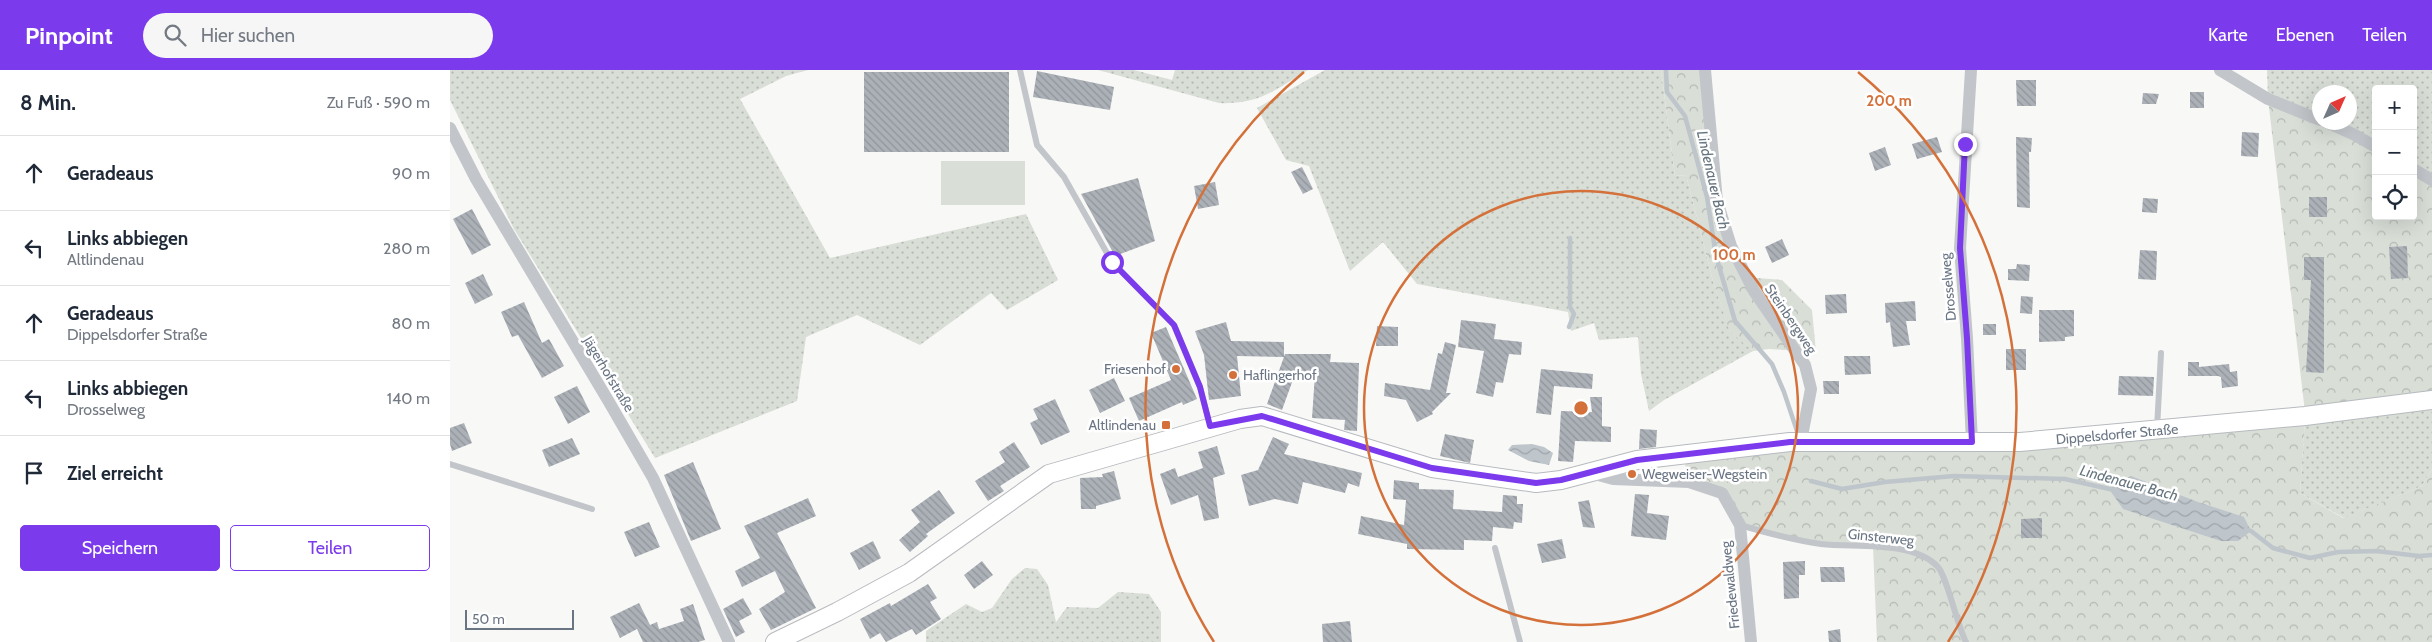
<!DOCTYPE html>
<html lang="de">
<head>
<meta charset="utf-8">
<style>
	body { margin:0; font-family:Cabin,sans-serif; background:#f6f6f7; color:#1f2937 }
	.controls { position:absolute; right:15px; top:15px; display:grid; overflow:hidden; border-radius:5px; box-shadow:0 5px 20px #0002 }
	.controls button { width:45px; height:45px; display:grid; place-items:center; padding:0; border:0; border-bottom:1px solid #e0e1e3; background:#fff; color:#1f2937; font:25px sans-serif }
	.compass { position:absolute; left:1862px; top:15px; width:45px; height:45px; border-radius:50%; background:#fff; box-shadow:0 5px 20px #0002; rotate:45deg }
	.scale { position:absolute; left:15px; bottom:12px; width:109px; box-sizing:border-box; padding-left:5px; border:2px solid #6a7584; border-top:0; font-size:14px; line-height:18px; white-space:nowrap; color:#6a7584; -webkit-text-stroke:4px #fff; paint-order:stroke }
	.stop { position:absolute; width:15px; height:15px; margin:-11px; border:4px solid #7c3aed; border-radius:50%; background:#fff }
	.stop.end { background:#7c3aed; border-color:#fff; box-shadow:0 1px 5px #0008 }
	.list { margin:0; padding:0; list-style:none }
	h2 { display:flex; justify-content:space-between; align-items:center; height:65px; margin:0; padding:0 20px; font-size:21px }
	h2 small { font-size:16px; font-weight:400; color:#747a83 }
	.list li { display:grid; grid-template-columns:32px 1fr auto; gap:15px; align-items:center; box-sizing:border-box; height:75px; padding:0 20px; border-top:1px solid #e0e1e3 }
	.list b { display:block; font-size:19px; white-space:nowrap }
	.list p { margin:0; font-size:16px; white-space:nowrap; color:#747a83 }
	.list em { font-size:16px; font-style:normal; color:#747a83 }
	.actions { display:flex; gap:10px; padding:15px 20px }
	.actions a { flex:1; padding:11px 0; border:1px solid #7c3aed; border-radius:5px; text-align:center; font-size:18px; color:#7c3aed }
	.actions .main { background:#7c3aed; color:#fff }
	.icon { flex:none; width:28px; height:28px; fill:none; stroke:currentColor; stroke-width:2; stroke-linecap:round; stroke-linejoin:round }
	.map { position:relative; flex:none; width:1982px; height:572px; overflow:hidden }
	header { display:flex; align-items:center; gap:30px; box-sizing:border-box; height:70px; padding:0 25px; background:#7c3aed; color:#fff }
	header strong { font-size:24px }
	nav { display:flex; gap:28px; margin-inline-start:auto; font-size:18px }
	.search { width:350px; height:45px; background:#f6f6f7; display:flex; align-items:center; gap:12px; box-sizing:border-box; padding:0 18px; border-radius:28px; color:#747a83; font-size:19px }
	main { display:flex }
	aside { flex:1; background:#fff }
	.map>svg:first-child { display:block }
	.green { fill:url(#green-dots) }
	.forest { fill:url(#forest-crowns) }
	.pitch { fill:#d9ded7 }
	.water { fill:url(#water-waves) }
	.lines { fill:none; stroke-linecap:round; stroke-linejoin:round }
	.stream { stroke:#bec5cb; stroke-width:4.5 }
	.building { fill:url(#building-back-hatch) }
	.secondary-casing { stroke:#b7babf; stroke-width:20 }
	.lane { stroke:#c2c5c9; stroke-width:6 }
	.street { stroke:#c2c5c9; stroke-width:12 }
	.secondary { stroke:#fff; stroke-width:18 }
	.route { stroke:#7c3aed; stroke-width:6 }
	.ring { fill:none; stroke:#d4713a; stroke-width:2.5 }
	.poi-dot { fill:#d4713a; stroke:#fff; stroke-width:2 }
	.labels { text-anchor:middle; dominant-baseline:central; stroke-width:5; stroke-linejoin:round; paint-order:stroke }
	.street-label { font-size:14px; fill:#6a7584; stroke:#fff }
	.poi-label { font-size:14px; fill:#6a7584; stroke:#fff; text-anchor:end }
	.water-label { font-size:15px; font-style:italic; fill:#66757f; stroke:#fff }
	.centre { fill:#d4713a; stroke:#fff; stroke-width:2.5 }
	.ring-label { font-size:15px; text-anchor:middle; font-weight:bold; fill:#d4713a; stroke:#fff; stroke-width:5; stroke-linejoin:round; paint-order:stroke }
</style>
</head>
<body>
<header>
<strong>Pinpoint</strong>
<div class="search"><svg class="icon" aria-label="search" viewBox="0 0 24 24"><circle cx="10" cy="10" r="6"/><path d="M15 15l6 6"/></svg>Hier suchen</div>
<nav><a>Karte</a><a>Ebenen</a><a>Teilen</a></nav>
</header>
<main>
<aside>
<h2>8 Min.<small>Zu Fuß · 590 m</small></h2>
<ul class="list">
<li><svg class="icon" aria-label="ahead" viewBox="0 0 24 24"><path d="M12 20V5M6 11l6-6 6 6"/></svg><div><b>Geradeaus</b></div><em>90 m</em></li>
<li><svg class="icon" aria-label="left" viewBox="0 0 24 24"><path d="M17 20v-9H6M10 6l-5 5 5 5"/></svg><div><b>Links abbiegen</b><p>Altlindenau</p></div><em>280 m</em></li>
<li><svg class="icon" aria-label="ahead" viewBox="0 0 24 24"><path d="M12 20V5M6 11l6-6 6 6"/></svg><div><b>Geradeaus</b><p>Dippelsdorfer Straße</p></div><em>80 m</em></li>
<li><svg class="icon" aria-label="left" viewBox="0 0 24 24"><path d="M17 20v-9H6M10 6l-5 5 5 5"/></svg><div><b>Links abbiegen</b><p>Drosselweg</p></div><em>140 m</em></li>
<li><svg class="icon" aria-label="arrive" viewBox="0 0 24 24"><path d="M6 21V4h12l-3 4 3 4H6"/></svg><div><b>Ziel erreicht</b></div></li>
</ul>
<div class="actions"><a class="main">Speichern</a><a>Teilen</a></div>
</aside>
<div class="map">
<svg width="1982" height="572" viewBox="0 0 1982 572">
	<defs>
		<pattern id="green-dots" width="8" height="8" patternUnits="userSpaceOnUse" patternTransform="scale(1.25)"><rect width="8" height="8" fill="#d9ded7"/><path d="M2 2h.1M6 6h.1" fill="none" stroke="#b4b9b4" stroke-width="1.8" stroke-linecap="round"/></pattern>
		<pattern id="forest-crowns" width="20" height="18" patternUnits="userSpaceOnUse" patternTransform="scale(1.25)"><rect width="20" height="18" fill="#d9ded7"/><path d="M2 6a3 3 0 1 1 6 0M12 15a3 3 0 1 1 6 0" fill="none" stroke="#b4b9b4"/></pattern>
		<pattern id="water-waves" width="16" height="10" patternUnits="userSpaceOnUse" patternTransform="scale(1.25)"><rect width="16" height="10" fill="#bec5cb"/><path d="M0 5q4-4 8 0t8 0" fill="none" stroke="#9ea5aa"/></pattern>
		<pattern id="building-back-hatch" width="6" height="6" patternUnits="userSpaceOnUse" patternTransform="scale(1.25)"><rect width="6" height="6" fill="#acb1b8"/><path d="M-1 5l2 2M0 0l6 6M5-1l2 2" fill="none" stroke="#90959b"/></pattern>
	</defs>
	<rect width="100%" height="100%" fill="#f8f8f6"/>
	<g class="green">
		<polygon points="0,0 358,0 336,6 290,29 380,188 576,144 608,210 557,240 541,223 470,275 407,245 356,267 347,331 205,388 64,159 0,30"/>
		<path d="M 648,0 L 684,0 L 722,10 L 725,0 L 858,0 C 825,20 809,35 769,33 Z"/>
		<polygon points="875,0 1211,0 1225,106 1236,105 1263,211 1280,261 1303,281 1214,330 1199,341 1191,304 1188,267 1149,270 1144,253 1121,261 1118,242 967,214 933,172 900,201 859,96 836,90 807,38"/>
		<polygon points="1817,0 1982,0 1982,110 1963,99 1963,19 1926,19 1926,77 1876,53 1900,52 1900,22 1870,22 1869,50 1818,29"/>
		<polygon points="1982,334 1982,399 1972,416 1894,448 1850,423 1855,349"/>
		<polygon points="575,498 587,499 598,515 606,552 617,537 648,538 668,522 699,524 711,542 711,572 476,572 476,561 516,534 532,542 542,538 562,509"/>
	</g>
	<g class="forest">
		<polygon points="1211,0 1253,0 1265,132 1294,207 1332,210 1362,240 1366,282 1319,279 1303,281 1280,262 1263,211 1236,105 1225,106"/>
		<polygon points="1818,29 1926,77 1926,146 1963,146 1963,99 1982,110 1982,325 1855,342"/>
		<polygon points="1855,349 1850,423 1893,448 1972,416 1982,399 1982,572 1427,572 1423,477 1373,474 1290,455 1276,418 1236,404 1235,389 1342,377"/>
	</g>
	<rect class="pitch" x="491" y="91" width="84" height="44"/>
	<g class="water">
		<polygon points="1082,374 1094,377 1103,383 1099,395 1079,391 1058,380 1062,375"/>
		<polygon points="1681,406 1748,432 1794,447 1801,461 1788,471 1771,471 1673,439 1659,419"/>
	</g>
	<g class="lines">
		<g class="stream">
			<polyline points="1216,0 1217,22 1235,46 1257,127 1266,186 1285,251 1322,294 1334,322 1347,361"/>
			<polyline points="1119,257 1124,244 1120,237 1120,168"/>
			<polyline points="1361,411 1392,419 1435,412 1504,406 1615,409 1664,420"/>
			<polyline points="1796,459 1801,461 1823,478 1860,488 1888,482 1926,481 1969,486 1982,485"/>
		</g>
	</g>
	<g class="building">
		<polygon points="587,1 664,17 660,40 583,27"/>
		<rect x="414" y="2" width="145" height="80"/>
		<polygon points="1566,10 1586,10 1586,36 1567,36"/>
		<rect x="1740" y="22" width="14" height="16"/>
		<polygon points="1693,23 1709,24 1706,34 1692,34"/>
		<polygon points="1792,62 1809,63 1808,87 1791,86"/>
		<polygon points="1487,67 1492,82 1467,89 1462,74"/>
		<polygon points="1566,67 1582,68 1581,82 1579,82 1580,138 1567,137"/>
		<polygon points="1435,77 1441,95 1425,101 1419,83"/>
		<polygon points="852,97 863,119 853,124 841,102"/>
		<polygon points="688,108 705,171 665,186 631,124"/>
		<polygon points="765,112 769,135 748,139 744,116"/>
		<rect x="1859" y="127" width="18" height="20"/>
		<polygon points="1693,128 1708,129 1707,143 1692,142"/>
		<polygon points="22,139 41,175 22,185 3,149"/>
		<polygon points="1332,169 1339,185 1322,193 1315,177"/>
		<polygon points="1957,176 1958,208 1941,209 1939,177"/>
		<polygon points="1690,180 1707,181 1706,210 1688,209"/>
		<polygon points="1854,187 1874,187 1874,303 1856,302 1861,210 1854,210"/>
		<polygon points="1567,194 1580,195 1579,211 1558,210 1558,199 1566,199"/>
		<polygon points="33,204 43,225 25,234 15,213"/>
		<polygon points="1396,224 1397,243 1376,244 1375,225"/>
		<polygon points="1571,226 1583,227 1582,244 1570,243"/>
		<polygon points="1465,231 1466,251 1456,251 1460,275 1443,277 1440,252 1436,253 1435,233"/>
		<polygon points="74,232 92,273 99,269 114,296 92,308 68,265 62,267 51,242"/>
		<polygon points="1589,240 1624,240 1624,266 1615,267 1615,271 1589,272"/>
		<polygon points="1011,250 1046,254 1044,269 1072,272 1071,285 1059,284 1053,313 1046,312 1043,327 1026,323 1034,281 1008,277"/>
		<polygon points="776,252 781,271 834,272 834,287 787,286 791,326 759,330 754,285 745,261"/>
		<rect x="1533" y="254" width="13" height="11"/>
		<polygon points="927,256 948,257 948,276 926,276"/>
		<polygon points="716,257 747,329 733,335 732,332 689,351 679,328 721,310 701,263"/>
		<polygon points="995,272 1006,275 996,323 1001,323 982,342 983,344 967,352 956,330 934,326 935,313 980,320 988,283 992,284"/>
		<rect x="1556" y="279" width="20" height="21"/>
		<polygon points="835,284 881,284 880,292 909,293 907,361 894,360 895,350 862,348 865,304 845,304 832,340 817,334"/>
		<polygon points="1394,286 1420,286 1421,304 1395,305"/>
		<polygon points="1738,292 1749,292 1749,297 1779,294 1780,302 1787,301 1788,316 1772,318 1771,307 1768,306 1738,306"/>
		<polygon points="1091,299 1143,304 1142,319 1104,316 1101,345 1086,343"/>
		<polygon points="1669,306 1704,307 1703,326 1668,325"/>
		<polygon points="664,308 675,331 650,343 639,320"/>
		<polygon points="1373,311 1389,311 1389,324 1374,324"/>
		<polygon points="127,316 140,342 118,354 104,327"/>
		<polygon points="1140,327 1152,327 1152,356 1161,357 1161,372 1125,371 1123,392 1108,391 1111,341 1142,342"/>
		<polygon points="605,329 620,362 591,375 580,353 588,349 583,339"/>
		<polygon points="14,353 22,373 2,381 0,374 0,358"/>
		<polygon points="1190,359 1207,360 1206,377 1189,379"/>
		<polygon points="995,364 1024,370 1020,393 990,386"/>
		<polygon points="823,367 839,374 834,384 912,403 909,417 898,413 895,423 853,412 848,434 825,429 799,436 791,405 808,400"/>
		<polygon points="122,368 130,384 99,397 92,380"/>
		<polygon points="564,372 580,397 550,416 554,421 538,431 525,411 555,392 549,382"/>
		<polygon points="767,376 775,404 763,408 769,448 754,451 748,425 721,435 710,404 725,398 728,407 753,398 748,382"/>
		<polygon points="243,392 271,459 241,471 214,405"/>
		<polygon points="664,401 671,429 646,436 646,439 631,439 630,408 653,407 652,404"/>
		<polygon points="944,410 969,413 969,419 1004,420 1003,439 1052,442 1053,425 1067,426 1067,434 1073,434 1072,453 1064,452 1063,459 1043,457 1042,471 1014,470 1014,480 957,479 957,474 908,464 911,446 954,455 956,430 943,429"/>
		<polygon points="489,420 505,443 476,464 478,466 460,482 449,470 470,452 461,440"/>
		<polygon points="1185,424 1199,425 1197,443 1219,446 1216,470 1181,466"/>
		<polygon points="358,428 366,446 327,463 366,538 321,560 309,539 335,522 325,501 292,517 285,501 310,488 294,456"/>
		<polygon points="1139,430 1145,458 1133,457 1128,432"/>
		<polygon points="1592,448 1592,468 1571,468 1571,449"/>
		<polygon points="199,452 210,477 185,487 174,462"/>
		<polygon points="1112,469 1116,488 1092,493 1087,474"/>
		<polygon points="423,471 431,488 409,500 400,483"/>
		<polygon points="532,491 543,505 524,519 514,505"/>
		<polygon points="1355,491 1355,505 1349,505 1349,528 1334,529 1333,492"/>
		<polygon points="1370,497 1394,497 1395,512 1371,512"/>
		<polygon points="478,514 487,528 480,532 491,549 466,565 462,559 436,572 430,563 420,569 410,549 440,533 441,536"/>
		<polygon points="293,528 302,544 289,551 295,562 286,567 273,539"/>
		<polygon points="189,533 200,555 207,552 209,559 234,551 230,539 243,534 255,570 248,572 193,572 187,559 170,568 160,547"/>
		<polygon points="900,551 902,572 873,572 872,554"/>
		<polygon points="1390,559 1391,572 1379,572 1378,561"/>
	</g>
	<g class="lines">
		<defs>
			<polyline id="secondary" points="325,572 387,542 459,503 599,404 790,349 812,346 982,398 1086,413 1111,410 1187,390 1340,372 1570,372 1855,346 1982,330"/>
		</defs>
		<use href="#secondary" class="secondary-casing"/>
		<g class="lane">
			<polyline points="570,0 587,75 614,107 662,192 724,255 750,317 760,356"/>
			<polyline points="1707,359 1711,283"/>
			<polyline points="0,394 142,439"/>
			<path d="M 1290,455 C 1317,463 1343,470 1371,474 C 1405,478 1463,470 1488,497 C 1497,507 1507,555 1516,572"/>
			<polyline points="1045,478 1070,572"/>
		</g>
		<g class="street">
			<polyline points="1255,0 1267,131 1281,176 1304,221 1355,295 1361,319 1351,371"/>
			<polyline points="1521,0 1510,178 1517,268 1522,372"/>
			<polyline points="1770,0 1818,29 1870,50"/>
			<polyline points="1876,52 1903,64 1926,77"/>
			<polyline points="0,58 26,109 159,332 203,408 279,572"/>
			<polyline points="1963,99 1982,110"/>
			<polyline points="1141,403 1163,409 1239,412 1272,423 1290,455 1301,572"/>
		</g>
		<use href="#secondary" class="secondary"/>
	</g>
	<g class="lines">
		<polyline class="route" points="662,192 724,255 750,317 760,356 812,346 982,398 1086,413 1111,410 1187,390 1340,372 1522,372 1517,268 1510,178 1515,74"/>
	</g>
	<g class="ring">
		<circle cx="1131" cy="338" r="217"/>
		<path d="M764 572A435 435 0 0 1 854 2M1408 2A435 435 0 0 1 1498 572"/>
	</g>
	<g class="poi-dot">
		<circle cx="726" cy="299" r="5"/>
		<circle cx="783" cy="305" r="5"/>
		<rect x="711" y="350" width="10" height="10" rx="2.5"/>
		<circle cx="1182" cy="404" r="5"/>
	</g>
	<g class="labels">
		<g class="street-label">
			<text transform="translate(1498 217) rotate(-95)">Drosselweg</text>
			<text transform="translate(1341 249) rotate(56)">Steinbergweg</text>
			<text transform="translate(159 304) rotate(59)">Jägerhofstraße</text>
			<text transform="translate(1667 364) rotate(-5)">Dippelsdorfer Straße</text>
			<text transform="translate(1431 467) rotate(6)">Ginsterweg</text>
			<text transform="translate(1280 515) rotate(-96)">Friedewaldweg</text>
		</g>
		<g class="poi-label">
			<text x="716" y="299">Friesenhof</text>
			<text x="793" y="305" text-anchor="start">Haflingerhof</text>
			<text x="706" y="355">Altlindenau</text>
			<text x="1192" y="404" text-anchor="start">Wegweiser-Wegstein</text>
		</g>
		<g class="water-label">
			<text transform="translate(1263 110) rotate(77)">Lindenauer Bach</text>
			<text transform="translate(1679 413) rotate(15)">Lindenauer Bach</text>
		</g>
	</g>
	<circle cx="1131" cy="338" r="8" class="centre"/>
	<g class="ring-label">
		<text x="1439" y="36">200 m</text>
		<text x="1284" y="190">100 m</text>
	</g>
</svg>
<div class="controls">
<button>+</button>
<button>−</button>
<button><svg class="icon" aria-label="locate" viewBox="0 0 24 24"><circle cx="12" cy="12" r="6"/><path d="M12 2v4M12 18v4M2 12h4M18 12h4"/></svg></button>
</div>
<svg class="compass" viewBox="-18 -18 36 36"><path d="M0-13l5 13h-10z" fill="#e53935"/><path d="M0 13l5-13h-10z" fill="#747a83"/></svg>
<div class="scale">50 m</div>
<div class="stop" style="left:662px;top:192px"></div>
<div class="stop end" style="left:1515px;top:74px"></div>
</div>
</main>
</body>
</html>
